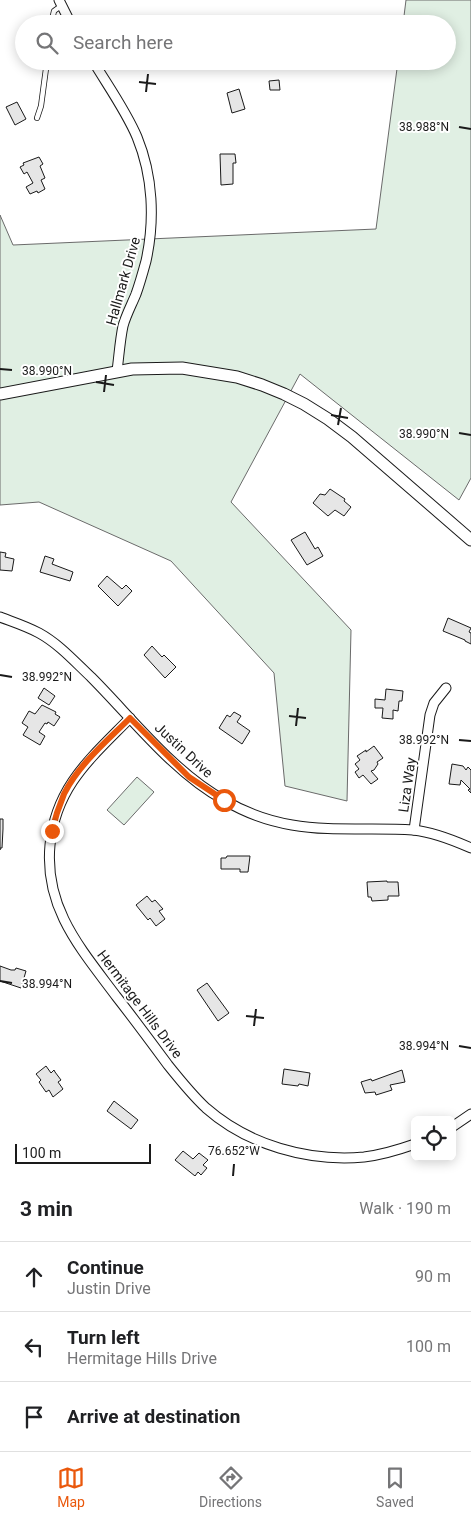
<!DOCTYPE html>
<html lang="en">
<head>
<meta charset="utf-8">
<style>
	body { margin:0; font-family:Roboto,sans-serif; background:#f2f2f2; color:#202124 }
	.controls { position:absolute; right:15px; bottom:15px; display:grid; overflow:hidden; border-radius:8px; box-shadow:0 2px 12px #0003 }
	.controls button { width:45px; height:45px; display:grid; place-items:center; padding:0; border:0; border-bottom:1px solid #e0e0e0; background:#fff; color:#202124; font:25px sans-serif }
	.scale { position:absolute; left:15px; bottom:12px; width:136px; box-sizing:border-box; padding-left:5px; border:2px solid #1a1a1a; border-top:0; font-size:14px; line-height:18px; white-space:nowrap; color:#1a1a1a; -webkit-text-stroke:4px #fff; paint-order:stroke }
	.stop { position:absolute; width:15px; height:15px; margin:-11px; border:4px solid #ea580c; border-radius:50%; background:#fff }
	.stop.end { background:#ea580c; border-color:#fff; box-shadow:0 1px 5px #0008 }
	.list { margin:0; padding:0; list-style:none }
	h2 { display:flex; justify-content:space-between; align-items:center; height:65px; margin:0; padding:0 20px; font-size:21px }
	h2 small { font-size:16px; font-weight:400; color:#757577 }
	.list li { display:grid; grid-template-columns:32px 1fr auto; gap:15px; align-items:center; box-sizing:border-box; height:70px; padding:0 20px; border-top:1px solid #e0e0e0 }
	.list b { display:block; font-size:19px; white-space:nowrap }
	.list p { margin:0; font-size:16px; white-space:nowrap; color:#757577 }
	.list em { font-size:16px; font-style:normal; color:#757577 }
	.icon { flex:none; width:28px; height:28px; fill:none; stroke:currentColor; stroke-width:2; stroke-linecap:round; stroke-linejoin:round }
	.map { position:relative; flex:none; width:471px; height:1176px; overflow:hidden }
	.search { position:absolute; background:#fff; box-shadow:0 2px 12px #0003; left:15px; right:15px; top:15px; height:55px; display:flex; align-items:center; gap:12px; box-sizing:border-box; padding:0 18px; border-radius:28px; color:#757577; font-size:19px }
	.sheet { height:275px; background:#fff }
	nav { display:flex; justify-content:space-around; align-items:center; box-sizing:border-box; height:70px; border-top:1px solid #e0e0e0; background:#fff; font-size:14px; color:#757577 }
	nav a { display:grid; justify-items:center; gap:2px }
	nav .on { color:#ea580c }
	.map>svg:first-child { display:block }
	.green { fill:#e0efe3; stroke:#6a6a6a }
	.building { fill:#e6e6e6; stroke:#1a1a1a }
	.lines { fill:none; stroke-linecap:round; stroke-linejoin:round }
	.lane-casing { stroke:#1a1a1a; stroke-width:6 }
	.street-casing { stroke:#1a1a1a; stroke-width:11 }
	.secondary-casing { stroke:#1a1a1a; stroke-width:13 }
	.lane { stroke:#fff; stroke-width:4.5 }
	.street { stroke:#fff; stroke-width:9 }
	.secondary { stroke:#fff; stroke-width:11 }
	.route { stroke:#ea580c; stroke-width:6 }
	.ticks { fill:none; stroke:#1a1a1a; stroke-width:2 }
	.labels { text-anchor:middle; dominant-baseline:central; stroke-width:4; stroke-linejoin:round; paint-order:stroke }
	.street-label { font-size:14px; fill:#1a1a1a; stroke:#fff }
	.ticks-label { font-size:12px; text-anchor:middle; fill:#1a1a1a; stroke:#fff; stroke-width:4; stroke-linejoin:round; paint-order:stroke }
</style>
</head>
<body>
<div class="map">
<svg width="471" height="1176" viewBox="0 0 471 1176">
	<rect width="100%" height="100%" fill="#fff"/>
	<g class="green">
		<polygon points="406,0 471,0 471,478 459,500 300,374 231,502 351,630 347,801 285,786 274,673 171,561 39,502 0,505 0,215 13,245 376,229 398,61 447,61 447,24 403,24"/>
		<polygon points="137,777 154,792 124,825 107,810"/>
	</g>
	<g class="building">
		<polygon points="279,80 280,90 270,90 269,81"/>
		<polygon points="239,89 245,109 232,113 227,93"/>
		<polygon points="17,102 26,119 15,125 6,107"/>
		<polygon points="220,154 235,154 236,163 233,163 233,184 221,185"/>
		<polygon points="39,157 43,164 40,166 45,178 41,180 45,189 38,193 37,191 30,194 26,187 33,183 27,172 24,174 20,167 24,165 23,163"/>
		<polygon points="330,489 345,499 344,501 351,507 344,516 335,510 328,516 313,503 320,494 325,495"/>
		<polygon points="305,532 315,549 318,547 323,556 307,565 291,540"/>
		<polygon points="0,552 6,553 5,557 14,559 12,571 0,570"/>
		<polygon points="45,556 54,559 52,564 73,572 70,581 40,572"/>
		<polygon points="107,576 122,589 126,585 132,591 118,606 98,586"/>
		<polygon points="448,618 471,628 469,632 471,633 471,644 465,641 465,640 443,631"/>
		<polygon points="152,646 162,657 164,655 176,667 165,678 144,655"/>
		<polygon points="44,688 55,696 49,705 38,698"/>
		<polygon points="386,689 403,691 402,701 399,701 398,711 393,710 393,719 382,718 383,708 375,708 375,699 385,700"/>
		<polygon points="42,705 56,712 55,714 60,717 54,726 48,722 47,724 45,723 39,732 45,736 40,745 23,735 28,727 22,723 29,711 35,714"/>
		<polygon points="234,712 241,716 237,722 250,731 242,744 219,728 227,715 230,717"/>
		<polygon points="374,746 383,758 377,762 378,764 374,770 371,771 378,779 371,784 363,775 359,778 355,772 359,769 355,764 360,760 357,756 366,750 366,752"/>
		<polygon points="452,764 463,766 466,770 468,767 471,770 471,793 468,790 470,789 461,780 460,785 449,784"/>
		<polygon points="0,819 3,819 3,829 2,848 0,848 0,850"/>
		<polygon points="227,856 250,856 248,872 240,872 240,869 221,869 221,858 226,858"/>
		<polygon points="387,881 387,882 398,882 399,896 388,896 388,900 372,901 371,897 368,897 367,882"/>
		<polygon points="147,896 152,902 155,900 163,909 159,911 165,919 156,926 150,918 148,920 136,905"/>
		<polygon points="0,966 11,970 15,970 16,968 26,971 21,988 0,981"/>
		<polygon points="207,983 229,1013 218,1021 197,990"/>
		<polygon points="46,1066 51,1073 54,1070 55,1072 61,1080 58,1082 63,1089 53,1097 49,1090 46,1092 39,1082 41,1080 36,1074"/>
		<polygon points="284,1069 310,1073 308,1086 299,1084 298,1086 282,1084"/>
		<polygon points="402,1070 405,1082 390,1085 392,1090 376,1095 375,1092 365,1093 361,1082 371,1079 372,1081"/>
		<polygon points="114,1101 138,1120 131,1129 107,1111"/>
		<polygon points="183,1151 193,1159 199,1153 208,1160 203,1165 207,1168 201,1175 198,1172 195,1176 175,1160"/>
	</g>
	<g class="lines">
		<defs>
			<g id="lane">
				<polyline points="51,24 54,11 61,6"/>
				<polyline points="37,118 41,106 47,61"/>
			</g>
			<g id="street">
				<polyline points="59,0 71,24"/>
				<path d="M 93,61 C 108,86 126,111 137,137 C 153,176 155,220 146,261 C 143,272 140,283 136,294 C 132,304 126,315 123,326 C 120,340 119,356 117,371"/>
				<path d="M 0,617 C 13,622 26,626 39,633 C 59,644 74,661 91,677 C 131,717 174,773 224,800 C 244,812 268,821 292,825 C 331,832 373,827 413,830 C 433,832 453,840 471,848"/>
				<path d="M 130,718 C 91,758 56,786 50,845 C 44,908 81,949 116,996 C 134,1019 151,1042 168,1065 C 180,1080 192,1095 206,1108 C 248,1145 308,1162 364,1157 C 381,1155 398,1150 415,1144"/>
				<polyline points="414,830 430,715 434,703 446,688"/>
				<polyline points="452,1127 471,1114"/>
			</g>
			<polyline id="secondary" points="0,394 132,369 182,368 237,377 262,385 284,394 304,404 328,419 352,437 471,540"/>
		</defs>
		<use href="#lane" class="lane-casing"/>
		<use href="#street" class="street-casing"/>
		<use href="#secondary" class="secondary-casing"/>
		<use href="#lane" class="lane"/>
		<use href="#street" class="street"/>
		<use href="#secondary" class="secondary"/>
	</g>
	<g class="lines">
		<path class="route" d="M 52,831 C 55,818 59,806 64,794 C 79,764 107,741 130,718 L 189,777 L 224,800"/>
	</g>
	<path class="ticks" d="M 139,82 L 156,84M 146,92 L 148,74M 459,127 L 471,129M 0,369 L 12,370M 96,382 L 114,385M 104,392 L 106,375M 331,415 L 348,418M 338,425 L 341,408M 459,433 L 471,435M 0,675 L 12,677M 289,716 L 306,718M 296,726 L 298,708M 459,740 L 471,741M 0,981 L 12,983M 246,1016 L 264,1018M 254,1026 L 256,1009M 459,1046 L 471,1048M 233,1176 L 234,1164"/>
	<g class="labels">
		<g class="street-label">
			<text transform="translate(123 281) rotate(-74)">Hallmark Drive</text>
			<text transform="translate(184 750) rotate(43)">Justin Drive</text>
			<text transform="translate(407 785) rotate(-82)">Liza Way</text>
			<text transform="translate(140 1004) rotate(53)">Hermitage Hills Drive</text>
		</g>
	</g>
	<g class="ticks-label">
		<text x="424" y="131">38.988°N</text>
		<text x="47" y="375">38.990°N</text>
		<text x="424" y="438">38.990°N</text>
		<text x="47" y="681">38.992°N</text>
		<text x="424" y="744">38.992°N</text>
		<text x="47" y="988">38.994°N</text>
		<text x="424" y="1050">38.994°N</text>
		<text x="234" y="1155">76.652°W</text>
	</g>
</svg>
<div class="controls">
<button><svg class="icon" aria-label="locate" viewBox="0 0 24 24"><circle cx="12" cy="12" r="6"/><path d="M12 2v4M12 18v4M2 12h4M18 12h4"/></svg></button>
</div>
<div class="scale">100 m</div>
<div class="stop" style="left:224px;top:800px"></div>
<div class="stop end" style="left:52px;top:831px"></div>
<div class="search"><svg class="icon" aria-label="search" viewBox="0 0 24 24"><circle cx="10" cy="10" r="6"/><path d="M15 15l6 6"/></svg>Search here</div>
</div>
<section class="sheet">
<h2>3 min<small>Walk · 190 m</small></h2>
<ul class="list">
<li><svg class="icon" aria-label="ahead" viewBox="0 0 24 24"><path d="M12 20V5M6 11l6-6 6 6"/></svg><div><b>Continue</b><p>Justin Drive</p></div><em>90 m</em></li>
<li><svg class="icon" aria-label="left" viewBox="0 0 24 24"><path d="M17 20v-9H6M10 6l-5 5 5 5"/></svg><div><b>Turn left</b><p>Hermitage Hills Drive</p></div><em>100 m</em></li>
<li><svg class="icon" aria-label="arrive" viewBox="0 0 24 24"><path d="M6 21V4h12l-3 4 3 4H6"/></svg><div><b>Arrive at destination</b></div></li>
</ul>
</section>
<nav>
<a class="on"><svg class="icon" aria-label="map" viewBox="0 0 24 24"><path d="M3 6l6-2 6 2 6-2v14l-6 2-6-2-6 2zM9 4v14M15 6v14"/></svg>Map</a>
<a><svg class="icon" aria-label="directions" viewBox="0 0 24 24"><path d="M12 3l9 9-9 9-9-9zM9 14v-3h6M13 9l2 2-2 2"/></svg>Directions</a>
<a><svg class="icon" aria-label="saved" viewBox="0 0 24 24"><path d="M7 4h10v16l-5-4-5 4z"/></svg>Saved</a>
</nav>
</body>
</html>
